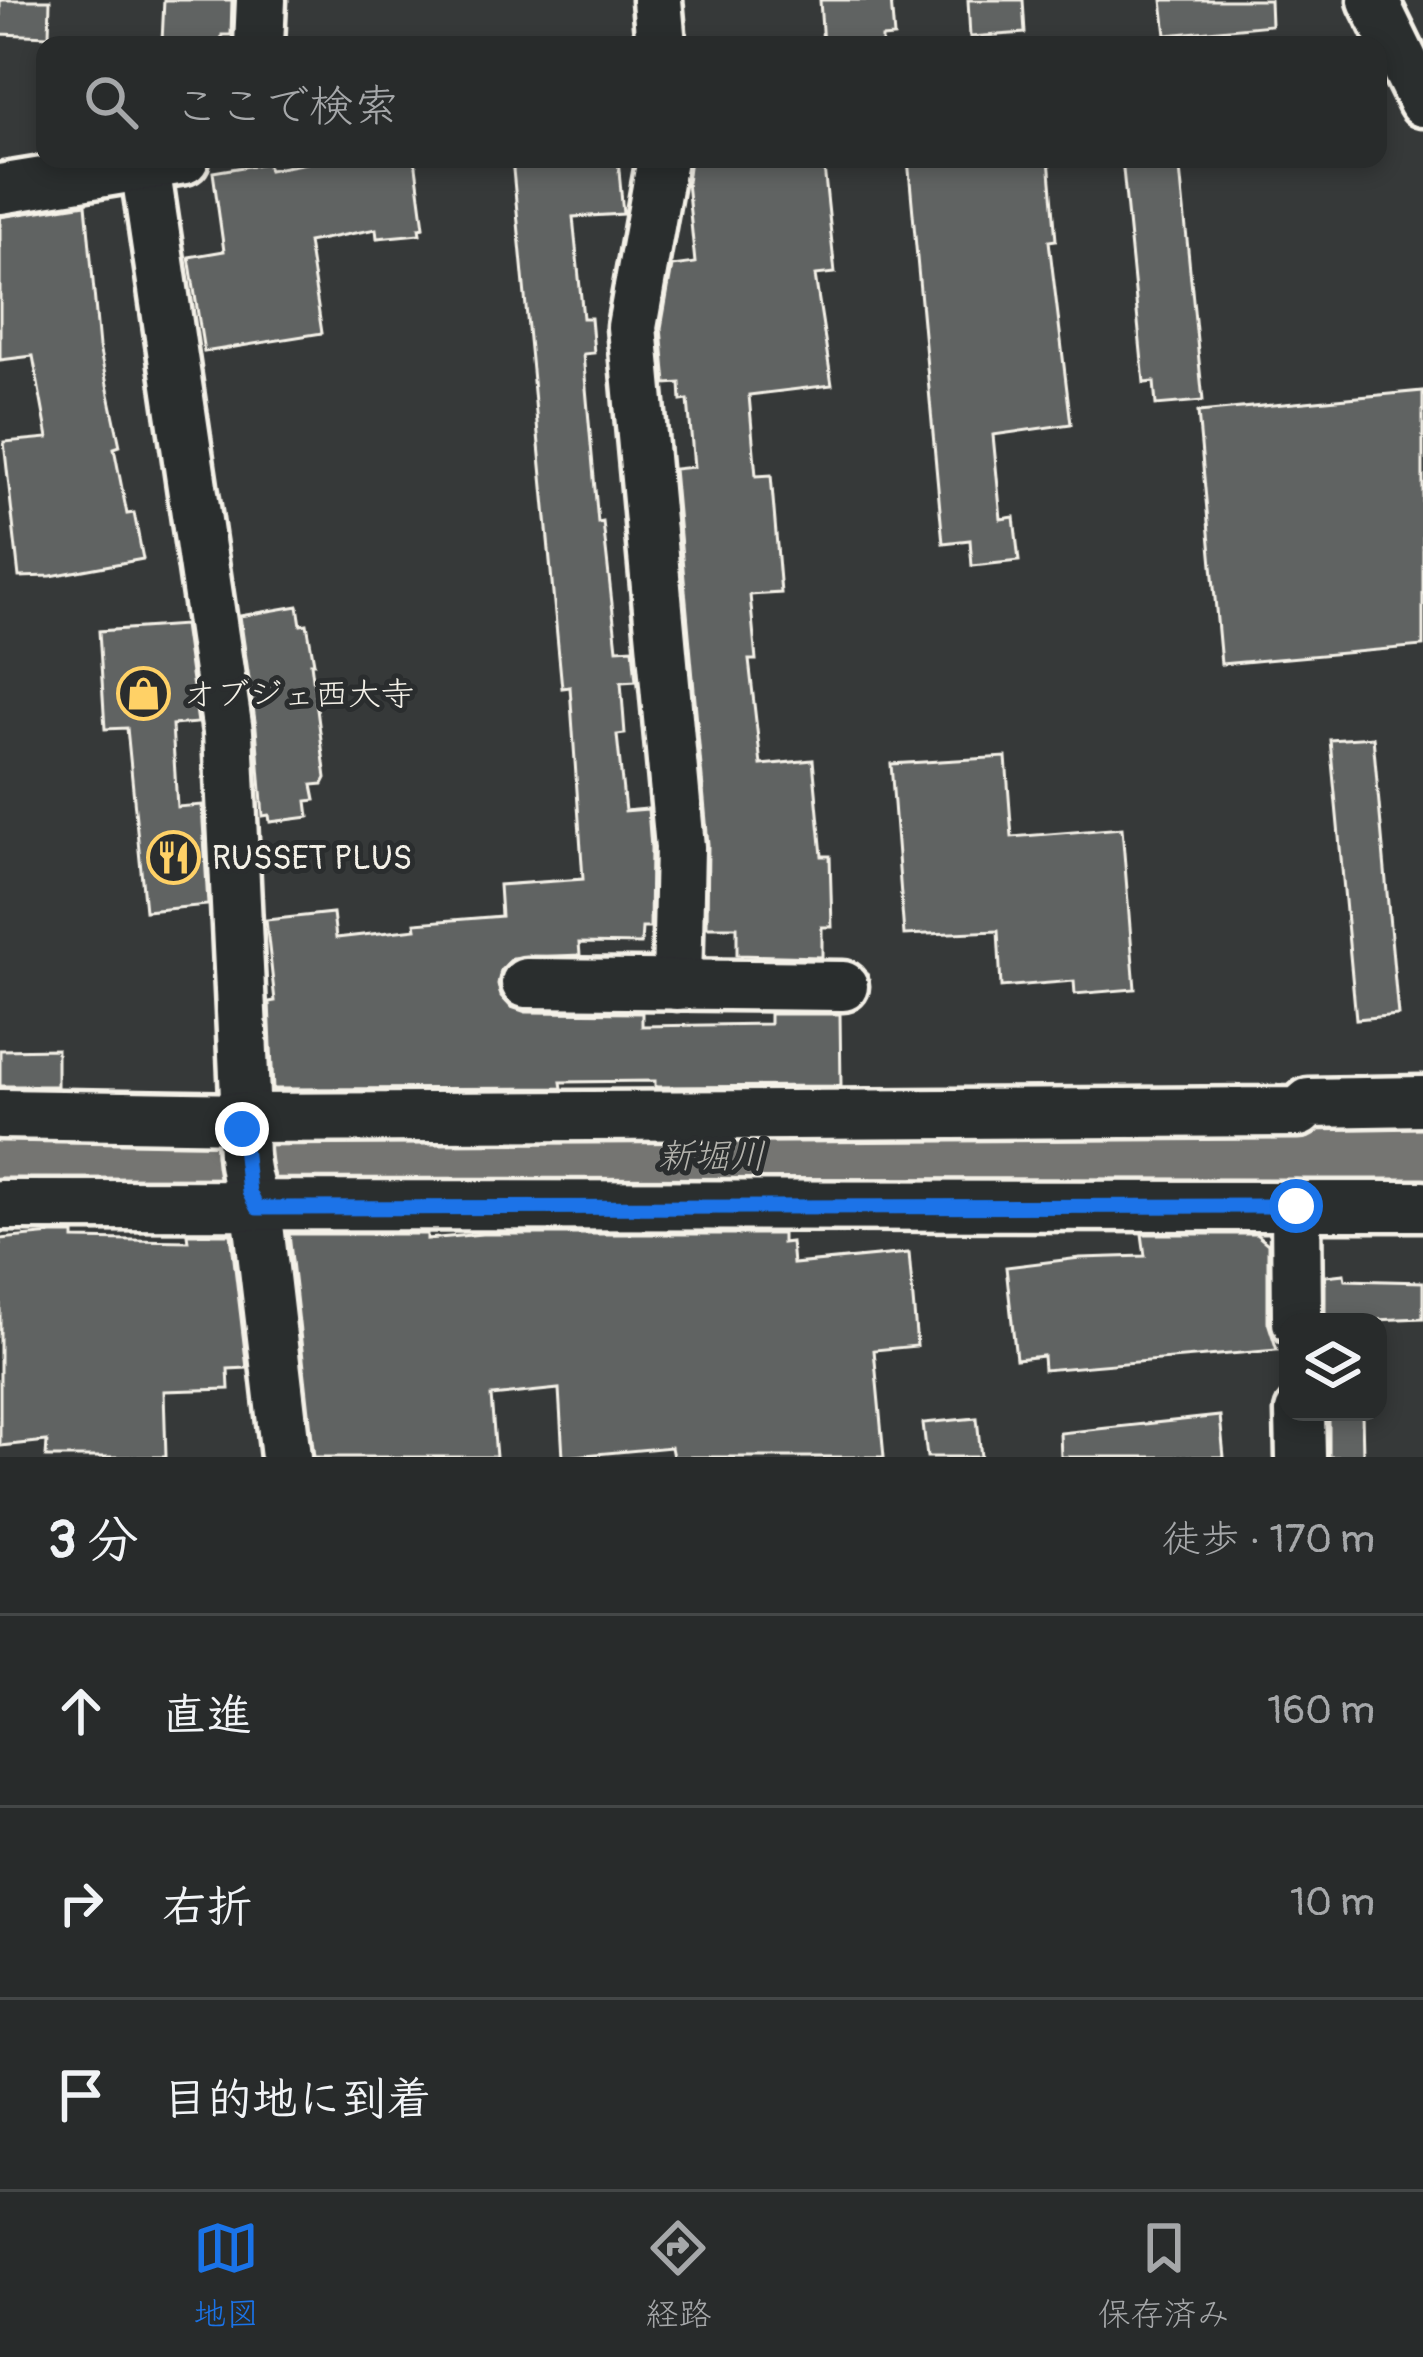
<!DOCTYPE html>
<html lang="ja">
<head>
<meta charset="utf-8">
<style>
	body { margin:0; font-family:Pangolin,"Klee One",sans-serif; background:#343737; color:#f1f3f6 }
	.controls { position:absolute; right:36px; bottom:36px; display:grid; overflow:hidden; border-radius:24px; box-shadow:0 6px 18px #0003 }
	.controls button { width:108px; height:108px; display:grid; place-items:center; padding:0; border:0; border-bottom:3px solid #444747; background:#282b2b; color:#f1f3f6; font:60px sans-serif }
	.stop { position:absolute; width:36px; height:36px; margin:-27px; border:9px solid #1a73e8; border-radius:50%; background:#fff }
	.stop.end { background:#1a73e8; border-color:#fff; box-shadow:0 3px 12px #0008 }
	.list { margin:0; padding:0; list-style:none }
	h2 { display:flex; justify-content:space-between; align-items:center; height:156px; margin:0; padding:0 48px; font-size:51px }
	h2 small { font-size:39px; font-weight:400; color:#a5a7a9 }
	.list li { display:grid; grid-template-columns:78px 1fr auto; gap:36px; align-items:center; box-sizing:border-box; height:192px; padding:0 48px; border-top:3px solid #444747 }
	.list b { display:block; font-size:45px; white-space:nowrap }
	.list em { font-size:39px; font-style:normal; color:#a5a7a9 }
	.icon { flex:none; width:66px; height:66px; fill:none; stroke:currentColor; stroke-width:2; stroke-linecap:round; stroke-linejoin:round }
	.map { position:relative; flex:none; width:1423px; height:1457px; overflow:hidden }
	.search { position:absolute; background:#282b2b; box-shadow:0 6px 18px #0003; left:36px; right:36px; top:36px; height:132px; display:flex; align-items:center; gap:30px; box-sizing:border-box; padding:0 42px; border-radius:24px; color:#a5a7a9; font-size:45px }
	.sheet { height:732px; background:#282b2b }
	nav { display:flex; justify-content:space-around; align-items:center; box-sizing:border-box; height:168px; border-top:3px solid #444747; background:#282b2b; font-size:33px; color:#a5a7a9 }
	nav a { display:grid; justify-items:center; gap:6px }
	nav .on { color:#1a73e8 }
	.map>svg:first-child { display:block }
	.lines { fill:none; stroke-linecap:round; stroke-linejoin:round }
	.stream { stroke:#a8a7a1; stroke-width:14 }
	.river { stroke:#757572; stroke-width:78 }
	.building { fill:#616362; stroke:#f4f1e8; stroke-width:3 }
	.minor-casing { stroke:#f4f1e8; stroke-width:57 }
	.minor { stroke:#2a2d2e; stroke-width:48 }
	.route { stroke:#1a73e8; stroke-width:15 }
	.labels { text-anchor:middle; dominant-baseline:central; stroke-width:10; stroke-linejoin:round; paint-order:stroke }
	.poi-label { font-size:33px; fill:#f4f1e8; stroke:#2a2d2e; text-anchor:start }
	.water-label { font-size:36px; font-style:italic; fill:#b4b3ad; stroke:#2a2d2e }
</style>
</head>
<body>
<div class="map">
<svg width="1423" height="1457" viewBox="0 0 1423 1457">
	<rect width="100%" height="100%" fill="#363939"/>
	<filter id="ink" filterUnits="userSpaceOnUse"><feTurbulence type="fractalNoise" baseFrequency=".00833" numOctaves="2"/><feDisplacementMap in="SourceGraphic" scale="24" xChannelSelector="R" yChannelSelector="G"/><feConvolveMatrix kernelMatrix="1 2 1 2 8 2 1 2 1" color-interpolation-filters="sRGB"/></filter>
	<g filter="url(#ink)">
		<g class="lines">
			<polyline class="stream" points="270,1160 273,1184"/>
			<polyline class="river" points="0,1160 1423,1152"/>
		</g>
		<g class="building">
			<polygon points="0,0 50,0 49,36 0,34"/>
			<polygon points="164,0 232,0 231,35 222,35 221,43 162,42"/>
			<polygon points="820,0 891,0 894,37 882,38 882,45 823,45"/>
			<polygon points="968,0 1023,0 1025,33 970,37"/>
			<polygon points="1162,0 1270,0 1271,25 1166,35"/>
			<polygon points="328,159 415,159 424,227 419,228 420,234 377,238 376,229 308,242 322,333 204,352 189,257 224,251 213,172 267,163 269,170"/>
			<polygon points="512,159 618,159 623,214 573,217 583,318 591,318 594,353 583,354 598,523 603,522 617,649 633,648 636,681 621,682 625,734 617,735 625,811 648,809 651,848 650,928 642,928 641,944 579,943 580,955 513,958 501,970 498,984 501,996 511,1007 526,1012 642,1013 642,1026 770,1024 770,1014 840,1014 841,1086 655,1087 655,1081 561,1082 562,1088 273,1089 269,1002 275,1001 266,920 333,913 336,938 416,929 415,923 501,916 499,885 583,879 570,687 562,688"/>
			<polygon points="690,159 814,159 815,168 824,167 835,273 815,275 832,385 749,395 756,476 771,475 781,593 750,595 756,660 749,660 761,765 813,760 822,856 830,856 832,927 822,927 822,957 737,955 737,927 707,927 708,844 674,469 694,467 688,400 681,401 680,383 666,384 661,328 672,266 695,263 687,182"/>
			<polygon points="908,159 1049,159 1056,240 1049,241 1071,424 993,435 1001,519 1014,517 1019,561 972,566 970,540 943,543"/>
			<polygon points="1122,159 1179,159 1203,401 1156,405 1154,382 1144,383"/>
			<polygon points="86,204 99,347 120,446 114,448 127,514 134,513 143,559 51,576 19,577 4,442 48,438 33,356 0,360 0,217"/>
			<polygon points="1423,391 1423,646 1221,664 1198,412"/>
			<polygon points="298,606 301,625 307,624 314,663 311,663 326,778 323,784 312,785 315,800 307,801 309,817 270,822 269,815 263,816 256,728 240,616"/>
			<polygon points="184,625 198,723 172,725 177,807 202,805 208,905 145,911 127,728 105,729 99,631"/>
			<polygon points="1373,737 1398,1015 1356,1019 1330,740"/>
			<polygon points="1006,757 1012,837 1122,828 1135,989 1075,994 1074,981 1001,987 998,931 904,935 891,764"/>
			<polygon points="57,1049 57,1086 0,1086 0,1050"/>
			<polygon points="52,1234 74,1234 74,1239 188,1241 187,1234 231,1234 247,1368 228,1369 229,1389 164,1391 166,1457 46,1457 47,1441 0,1446 0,1239"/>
			<polygon points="289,1234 427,1234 427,1239 482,1234 782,1234 782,1243 791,1242 793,1264 909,1253 917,1346 874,1350 884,1457 673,1457 671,1447 563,1457 559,1389 491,1396 496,1457 314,1457"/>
			<polygon points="1142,1234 1256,1234 1268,1244 1268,1322 1277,1350 1044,1370 1043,1356 1016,1359 1006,1267 1080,1258 1145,1256"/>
			<polygon points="1344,1274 1345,1280 1423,1282 1423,1318 1325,1322 1325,1276"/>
			<polygon points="1329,1412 1362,1412 1363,1457 1329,1457"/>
			<polygon points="1220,1416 1224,1457 1061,1457 1060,1433"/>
			<polygon points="977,1418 981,1457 927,1457 923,1423"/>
		</g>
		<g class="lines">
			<defs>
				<g id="minor">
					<polyline points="657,0 661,45"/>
					<polyline points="1373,0 1423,102"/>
					<polyline points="259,45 261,0"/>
					<polyline points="662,159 632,327 680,847 677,985"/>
					<path d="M 145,166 L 228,732 L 246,1118 C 238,1143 245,1185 257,1208 L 286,1457"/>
					<polyline points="0,189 184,159"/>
					<polyline points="526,983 843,986"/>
					<polyline points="0,1114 246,1118 1299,1112 1309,1103 1423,1101"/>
					<polyline points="0,1205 1423,1206"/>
					<polyline points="1296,1206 1297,1322"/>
					<polyline points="1300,1412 1301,1457"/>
				</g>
			</defs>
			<use href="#minor" class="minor-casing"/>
			<use href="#minor" class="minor"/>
		</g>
	</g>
	<g class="lines" filter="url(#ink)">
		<polyline class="route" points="242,1129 249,1192 257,1208 1296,1206"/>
	</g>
	<defs>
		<symbol id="shop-ring" viewBox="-11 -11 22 22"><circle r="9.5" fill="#2a2d2e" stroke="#ffd166" stroke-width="1.5"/><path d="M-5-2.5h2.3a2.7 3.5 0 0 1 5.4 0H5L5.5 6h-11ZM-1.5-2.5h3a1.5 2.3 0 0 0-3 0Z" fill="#ffd166"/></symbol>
		<symbol id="restaurant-ring" viewBox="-11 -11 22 22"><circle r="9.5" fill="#2a2d2e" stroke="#ffd166" stroke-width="1.5"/><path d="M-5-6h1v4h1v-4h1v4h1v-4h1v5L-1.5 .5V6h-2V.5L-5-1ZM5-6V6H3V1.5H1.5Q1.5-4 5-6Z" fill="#ffd166"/></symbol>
	</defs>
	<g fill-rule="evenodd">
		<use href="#shop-ring" x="114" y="664" width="59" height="59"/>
		<use href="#restaurant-ring" x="144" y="828" width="59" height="59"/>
	</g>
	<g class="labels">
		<g class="poi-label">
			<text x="183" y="694">オブジェ西大寺</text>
			<text x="212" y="858">RUSSET PLUS</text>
		</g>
		<g class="water-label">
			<text x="712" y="1156">新堀川</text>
		</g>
	</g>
</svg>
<div class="controls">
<button><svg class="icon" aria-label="layers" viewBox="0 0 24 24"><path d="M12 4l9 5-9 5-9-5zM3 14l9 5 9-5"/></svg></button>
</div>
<div class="stop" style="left:1296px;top:1206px"></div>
<div class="stop end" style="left:242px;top:1129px"></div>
<div class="search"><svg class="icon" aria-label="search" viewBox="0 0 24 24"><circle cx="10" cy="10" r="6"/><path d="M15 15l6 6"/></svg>ここで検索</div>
</div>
<section class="sheet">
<h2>3 分<small>徒歩 · 170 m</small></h2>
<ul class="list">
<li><svg class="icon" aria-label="ahead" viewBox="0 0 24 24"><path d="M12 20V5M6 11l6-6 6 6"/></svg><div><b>直進</b></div><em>160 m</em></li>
<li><svg class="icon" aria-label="right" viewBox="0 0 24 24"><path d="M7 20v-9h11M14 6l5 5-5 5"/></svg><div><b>右折</b></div><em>10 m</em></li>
<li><svg class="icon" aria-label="arrive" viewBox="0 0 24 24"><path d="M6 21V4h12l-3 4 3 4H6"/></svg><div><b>目的地に到着</b></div></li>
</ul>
</section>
<nav>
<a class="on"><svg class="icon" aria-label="map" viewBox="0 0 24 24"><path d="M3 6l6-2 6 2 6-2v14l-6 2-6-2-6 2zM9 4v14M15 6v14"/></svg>地図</a>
<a><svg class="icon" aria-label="directions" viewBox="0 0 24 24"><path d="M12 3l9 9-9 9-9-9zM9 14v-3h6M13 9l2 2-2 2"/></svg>経路</a>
<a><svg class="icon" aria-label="saved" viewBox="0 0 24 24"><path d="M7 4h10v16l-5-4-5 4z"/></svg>保存済み</a>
</nav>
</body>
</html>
